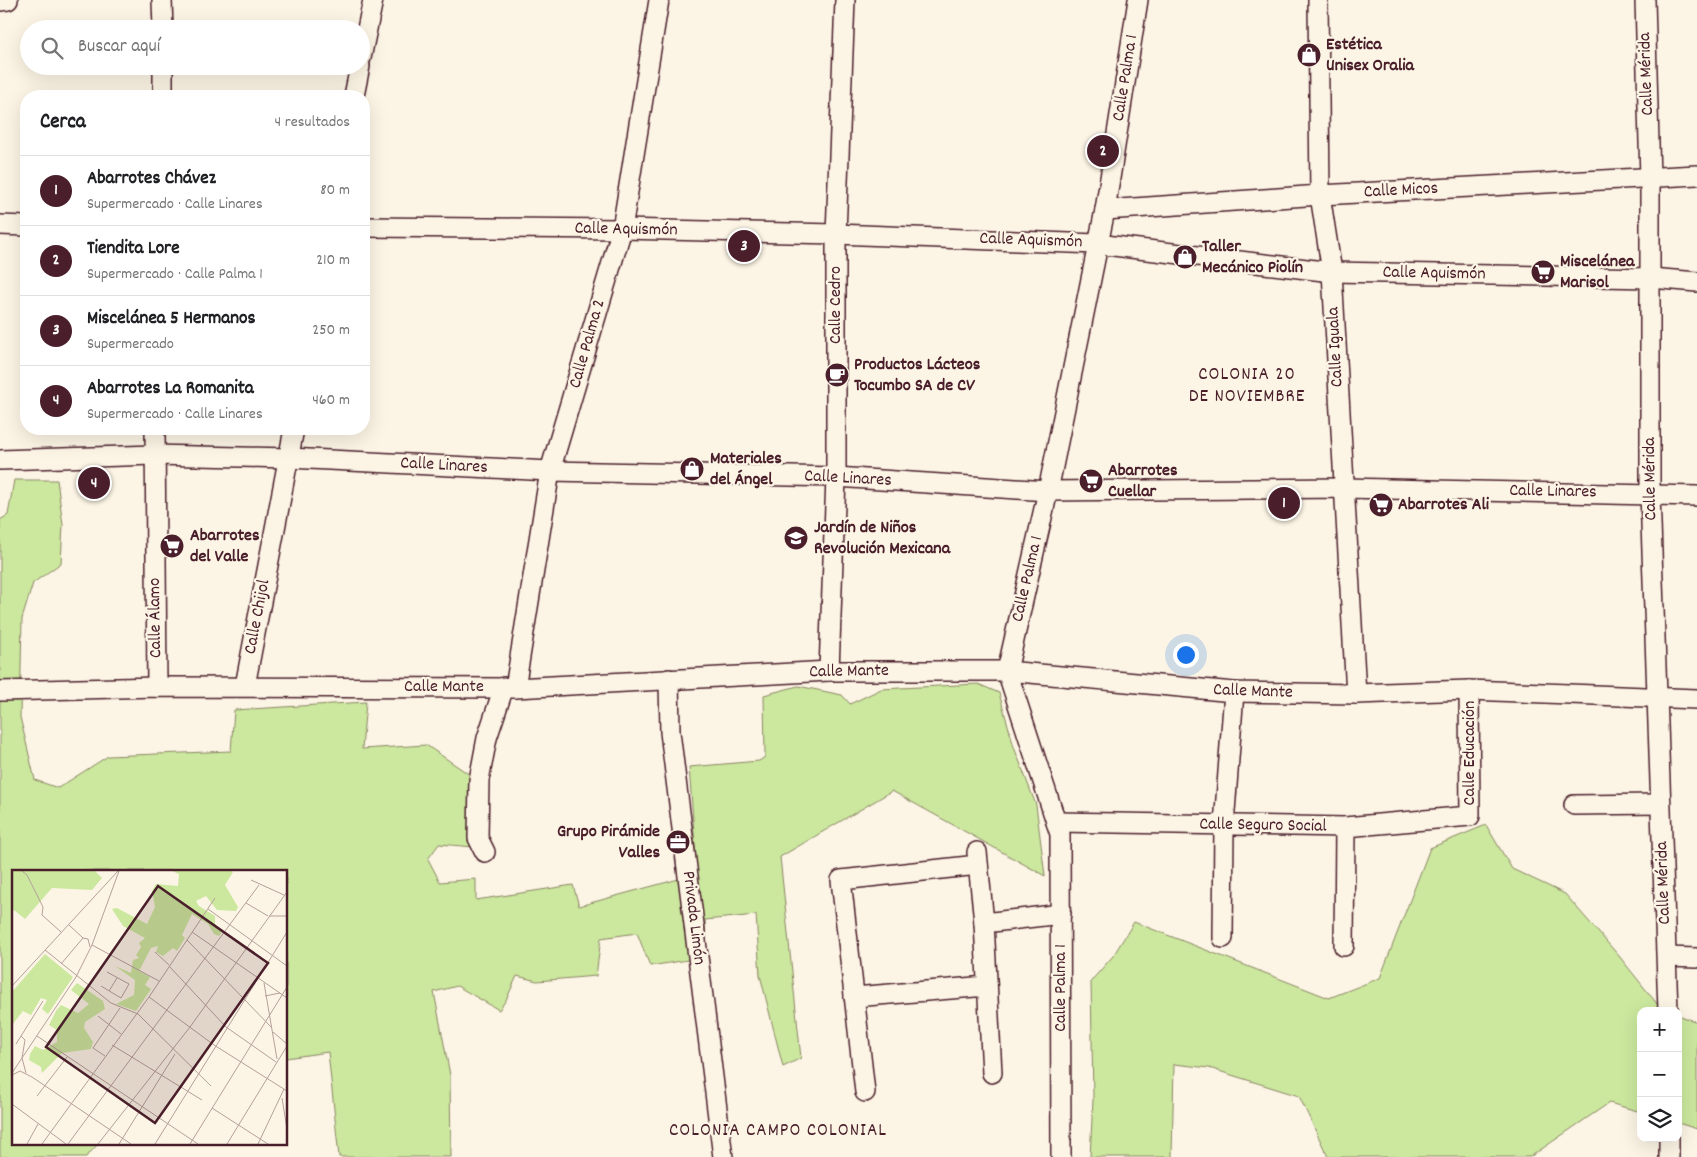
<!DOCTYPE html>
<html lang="es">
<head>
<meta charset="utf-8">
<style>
	body { margin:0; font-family:Dekko,sans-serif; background:#f2f2f2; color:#202124 }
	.controls { position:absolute; right:15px; bottom:15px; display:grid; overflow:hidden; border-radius:10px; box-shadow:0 5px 20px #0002 }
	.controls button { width:45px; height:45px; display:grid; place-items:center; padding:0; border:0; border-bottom:1px solid #e0e0e0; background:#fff; color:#202124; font:25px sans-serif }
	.you { position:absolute; left:1185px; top:654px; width:18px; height:18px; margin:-12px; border:4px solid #fff; border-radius:50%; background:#1a73e8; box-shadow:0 0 0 8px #1a73e833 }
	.badge { display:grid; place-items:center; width:32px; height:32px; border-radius:50%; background:#4a1f2b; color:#fff; font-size:16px; font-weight:700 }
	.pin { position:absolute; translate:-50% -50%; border:2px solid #fff; box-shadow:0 1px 5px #0006 }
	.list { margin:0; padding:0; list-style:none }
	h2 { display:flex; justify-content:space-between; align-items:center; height:65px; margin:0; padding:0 20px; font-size:21px }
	h2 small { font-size:16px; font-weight:400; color:#757577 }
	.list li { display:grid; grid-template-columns:32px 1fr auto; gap:15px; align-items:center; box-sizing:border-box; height:70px; padding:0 20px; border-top:1px solid #e0e0e0 }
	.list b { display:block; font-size:19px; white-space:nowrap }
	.list p { margin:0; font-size:16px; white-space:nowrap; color:#757577 }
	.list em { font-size:16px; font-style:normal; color:#757577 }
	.icon { flex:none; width:28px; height:28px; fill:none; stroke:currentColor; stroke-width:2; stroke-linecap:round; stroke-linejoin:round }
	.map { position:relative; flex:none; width:1697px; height:1157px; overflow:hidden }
	.search { position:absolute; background:#fff; box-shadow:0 5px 20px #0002; left:20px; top:20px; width:350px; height:55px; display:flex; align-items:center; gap:12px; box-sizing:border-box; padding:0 18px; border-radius:28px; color:#757577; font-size:19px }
	.panel { position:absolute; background:#fff; box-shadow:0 5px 20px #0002; left:20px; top:90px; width:350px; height:345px; border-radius:20px }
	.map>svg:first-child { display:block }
	.green { fill:#cbe89e; stroke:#8a8464 }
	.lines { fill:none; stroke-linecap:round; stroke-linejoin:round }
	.minor-casing { stroke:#4a1f2b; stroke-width:22 }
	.minor { stroke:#fcf5e5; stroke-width:19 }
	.labels { text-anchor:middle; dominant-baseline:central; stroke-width:4.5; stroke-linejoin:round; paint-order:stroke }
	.poi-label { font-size:18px; font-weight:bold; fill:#4a1f2b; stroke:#fcf5e5; text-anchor:start }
	.street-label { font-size:18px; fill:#4a1f2b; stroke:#fcf5e5 }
	.neighbourhood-label { font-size:19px; letter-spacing:1px; fill:#4a1f2b; stroke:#fcf5e5 }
	.inset-road { fill:none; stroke:#b59f9b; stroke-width:1 }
	.view { fill:#4a1f2b; fill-opacity:0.15; stroke:#4a1f2b; stroke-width:2.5 }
	.inset-edge { fill:none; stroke:#4a1f2b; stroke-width:2.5 }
</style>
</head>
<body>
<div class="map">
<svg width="1697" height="1157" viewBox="0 0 1697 1157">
	<rect width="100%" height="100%" fill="#fcf5e5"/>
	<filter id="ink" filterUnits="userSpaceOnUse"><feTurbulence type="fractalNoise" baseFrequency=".02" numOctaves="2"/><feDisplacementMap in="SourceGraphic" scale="10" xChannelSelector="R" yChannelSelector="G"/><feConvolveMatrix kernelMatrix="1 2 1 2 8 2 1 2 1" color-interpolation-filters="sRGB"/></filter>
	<g filter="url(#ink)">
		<g class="green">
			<polygon points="14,480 57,480 63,525 61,563 33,583 22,619 20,717 35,780 58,788 108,756 231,751 234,710 366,702 362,749 426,745 476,779 474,847 439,844 428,859 440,882 476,879 476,900 573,885 579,906 686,877 697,872 689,767 759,761 765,757 764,695 798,686 842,695 850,704 881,689 978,684 999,693 1014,747 1036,805 1045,876 892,791 780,857 801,1058 783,1067 760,975 756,915 705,920 707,957 650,966 637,933 601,938 596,976 537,981 517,976 506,1000 499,1010 457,986 434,992 450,1075 451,1157 339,1157 328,1052 286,1058 286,871 14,871 14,1143 99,1143 86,1157 0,1157 0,520 8,515"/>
			<polygon points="1486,825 1512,869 1565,894 1619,956 1662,1010 1665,1011 1641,1011 1641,1112 1609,1103 1530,1157 1328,1157 1299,1096 1209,1068 1174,1064 1172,1157 1090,1157 1093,1100 1091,981 1113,956 1134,922 1329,998 1380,978 1430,848"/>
			<polygon points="1678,1015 1697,1022 1697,1129 1678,1123"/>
		</g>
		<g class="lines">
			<defs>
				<g id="minor">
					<polyline points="162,0 163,29"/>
					<polyline points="1318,0 1320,195 1332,272 1356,694"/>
					<polyline points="1645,0 1650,178 1650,494 1668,1011"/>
					<polyline points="0,1 8,0"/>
					<polyline points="361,58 373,0"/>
					<polyline points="163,66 163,96"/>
					<polyline points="354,96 360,66"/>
					<polyline points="1105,210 1320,195 1697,175"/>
					<polyline points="0,225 26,226"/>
					<polyline points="364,227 622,229 836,234 1097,244 1332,272 1651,278 1697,282"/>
					<polyline points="155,429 157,687"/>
					<polyline points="0,460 154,455 289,458 550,471 836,477 1048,491 1344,488 1697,496"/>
					<polyline points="829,671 836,477 836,234 845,0"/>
					<polyline points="669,679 670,732 723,1157"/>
					<polyline points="245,686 294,429"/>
					<polyline points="515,688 550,471 622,229 659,0"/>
					<polyline points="0,691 157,687 515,688 829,671 1007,671 1234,692 1356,694 1469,690 1697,699"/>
					<polyline points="1574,805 1660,804"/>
					<polyline points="1056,822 1345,827 1470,816 1469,690"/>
					<polyline points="485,852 478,838 479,780 487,738 504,687"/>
					<polyline points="977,852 984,923 992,1073"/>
					<polyline points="984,923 1061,914"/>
					<polyline points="1223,938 1224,825 1234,692"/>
					<polyline points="1344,946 1345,827"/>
					<polyline points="1667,957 1697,958"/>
					<polyline points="854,997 987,986"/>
					<polyline points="865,1092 841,880 978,865"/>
					<polyline points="1669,1138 1669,1157"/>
					<polyline points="1061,1157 1060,834 1007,671 1048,491 1105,210 1138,0"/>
				</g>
			</defs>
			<use href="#minor" class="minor-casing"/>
			<use href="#minor" class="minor"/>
		</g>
	</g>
	<defs>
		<symbol id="shop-disc" viewBox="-11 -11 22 22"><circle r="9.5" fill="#4a1f2b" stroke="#fcf5e5"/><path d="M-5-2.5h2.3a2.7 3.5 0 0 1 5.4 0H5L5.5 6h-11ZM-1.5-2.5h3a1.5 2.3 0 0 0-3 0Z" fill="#fff"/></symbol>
		<symbol id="supermarket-disc" viewBox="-11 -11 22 22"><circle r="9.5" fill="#4a1f2b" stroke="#fcf5e5"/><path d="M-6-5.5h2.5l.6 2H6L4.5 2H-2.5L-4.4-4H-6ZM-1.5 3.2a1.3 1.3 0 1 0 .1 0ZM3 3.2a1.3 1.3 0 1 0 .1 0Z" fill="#fff"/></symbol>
		<symbol id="cafe-disc" viewBox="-11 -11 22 22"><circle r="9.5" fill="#4a1f2b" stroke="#fcf5e5"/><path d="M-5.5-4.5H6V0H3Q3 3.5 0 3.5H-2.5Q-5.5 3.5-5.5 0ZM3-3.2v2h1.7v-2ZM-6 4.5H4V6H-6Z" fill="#fff"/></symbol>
		<symbol id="school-disc" viewBox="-11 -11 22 22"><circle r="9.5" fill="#4a1f2b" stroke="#fcf5e5"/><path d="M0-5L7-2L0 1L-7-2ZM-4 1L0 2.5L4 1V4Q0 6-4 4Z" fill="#fff"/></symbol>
		<symbol id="office-disc" viewBox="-11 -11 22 22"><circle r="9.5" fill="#4a1f2b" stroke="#fcf5e5"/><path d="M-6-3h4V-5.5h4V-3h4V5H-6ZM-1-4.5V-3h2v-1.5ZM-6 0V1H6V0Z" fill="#fff"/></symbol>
	</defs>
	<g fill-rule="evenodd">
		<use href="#shop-disc" x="1295" y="41" width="28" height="28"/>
		<use href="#shop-disc" x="1171" y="243" width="28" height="28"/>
		<use href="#supermarket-disc" x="1529" y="258" width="28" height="28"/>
		<use href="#cafe-disc" x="823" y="361" width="28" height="28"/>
		<use href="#shop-disc" x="678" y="455" width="28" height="28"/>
		<use href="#supermarket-disc" x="1077" y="467" width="28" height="28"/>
		<use href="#supermarket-disc" x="1367" y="491" width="28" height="28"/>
		<use href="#school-disc" x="782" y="524" width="28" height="28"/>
		<use href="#supermarket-disc" x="158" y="532" width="28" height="28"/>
		<use href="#office-disc" x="664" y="828" width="28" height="28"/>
	</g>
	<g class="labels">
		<g class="poi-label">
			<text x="1326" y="45">Estética<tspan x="1326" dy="21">Unisex Oralia</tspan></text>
			<text x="1202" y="247">Taller<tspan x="1202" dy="21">Mecánico Piolín</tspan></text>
			<text x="1560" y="262">Miscelánea<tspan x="1560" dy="21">Marisol</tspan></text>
			<text x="854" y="365">Productos Lácteos<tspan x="854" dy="21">Tocumbo SA de CV</tspan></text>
			<text x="710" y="459">Materiales<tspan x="710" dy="21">del Ángel</tspan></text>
			<text x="1108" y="471">Abarrotes<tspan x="1108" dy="21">Cuellar</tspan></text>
			<text x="1398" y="505">Abarrotes Ali</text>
			<text x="814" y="528">Jardín de Niños<tspan x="814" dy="21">Revolución Mexicana</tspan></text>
			<text x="190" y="536">Abarrotes<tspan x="190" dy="21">del Valle</tspan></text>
			<text x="660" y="832" text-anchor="end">Grupo Pirámide<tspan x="660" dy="21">Valles</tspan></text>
		</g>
		<g class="street-label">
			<text transform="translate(1647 74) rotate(-92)">Calle Mérida</text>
			<text transform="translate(1126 78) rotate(-81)">Calle Palma 1</text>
			<text transform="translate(1401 191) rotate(-3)">Calle Micos</text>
			<text transform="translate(626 230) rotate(1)">Calle Aquismón</text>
			<text transform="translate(1031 241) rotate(2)">Calle Aquismón</text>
			<text transform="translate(1434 274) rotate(1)">Calle Aquismón</text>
			<text transform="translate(836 305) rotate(-90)">Calle Cedro</text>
			<text transform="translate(588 344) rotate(-74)">Calle Palma 2</text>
			<text transform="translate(1336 347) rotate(-93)">Calle Iguala</text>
			<text transform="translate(444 466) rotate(3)">Calle Linares</text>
			<text transform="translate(848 479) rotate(3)">Calle Linares</text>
			<text transform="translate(1651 479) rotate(-91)">Calle Mérida</text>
			<text transform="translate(1553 492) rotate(1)">Calle Linares</text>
			<text transform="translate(1028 579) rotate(-77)">Calle Palma 1</text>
			<text transform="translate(258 617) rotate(-79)">Calle Chijol</text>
			<text transform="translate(156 618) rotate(-91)">Calle Álamo</text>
			<text transform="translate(849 672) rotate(-1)">Calle Mante</text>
			<text x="444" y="687">Calle Mante</text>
			<text transform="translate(1253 692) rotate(2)">Calle Mante</text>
			<text transform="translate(1470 753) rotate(-90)">Calle Educación</text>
			<text transform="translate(1263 826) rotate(1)">Calle Seguro Social</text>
			<text transform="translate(1664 883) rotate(-92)">Calle Mérida</text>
			<text transform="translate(693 918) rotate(83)">Privada Limón</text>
			<text transform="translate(1061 988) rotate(-90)">Calle Palma 1</text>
		</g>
		<g class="neighbourhood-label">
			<text x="1247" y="375">COLONIA 20<tspan x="1247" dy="22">DE NOVIEMBRE</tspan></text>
			<text x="778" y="1131">COLONIA CAMPO COLONIAL</text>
		</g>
	</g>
	<g transform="translate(12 870)">
		<rect width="275" height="275" fill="#fcf5e5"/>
		<path d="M 0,1 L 83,1 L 90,8 L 80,20 L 40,18 L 13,49 L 2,40 L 0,43 ZM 160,1 L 219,1 L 221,2 L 213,15 L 226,37 L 224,41 L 205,40 L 194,26 L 184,31 L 187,36 L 203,46 L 203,54 L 210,62 L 207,66 L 202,64 L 196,54 L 180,44 L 170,65 L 173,68 L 165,81 L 161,78 L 151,86 L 144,82 L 146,76 L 139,78 L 127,101 L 138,107 L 133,115 L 139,119 L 124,141 L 104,134 L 122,125 L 123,110 L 103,96 L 119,103 L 121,90 L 127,88 L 124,85 L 129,77 L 127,73 L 133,68 L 111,56 L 100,39 L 105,38 L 135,54 L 143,37 L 140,21 L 144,14 L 166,16 L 167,4 ZM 33,84 L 61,107 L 36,144 L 30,139 L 35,130 L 29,128 L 19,145 L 11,141 L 0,155 L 0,122 ZM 65,113 L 91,131 L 93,139 L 73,152 L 72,158 L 81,172 L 79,179 L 50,183 L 30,203 L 29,197 L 17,190 L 18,184 L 23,176 L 31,180 L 45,172 L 45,160 L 37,155 L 44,141 L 49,135 L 66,143 L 77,134 L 59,120 Z" fill="#cbe89e"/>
		<path class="inset-road" d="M 10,1 L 15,5 L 31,37 L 30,45 L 49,62M 239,10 L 272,25M 234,33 L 256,46M 196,39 L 275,96M 257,46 L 275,46M 57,55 L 71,68 L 76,69 L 78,77M 180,62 L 275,128M 175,70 L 260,158M 80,75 L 147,111M 33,80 L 99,133 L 126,144 L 199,216M 143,82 L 157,95M 49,94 L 71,68M 157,96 L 214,157 L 264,192M 95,102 L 117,114 L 109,128M 252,113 L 265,189M 0,116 L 106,1M 89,116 L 109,128M 97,121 L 105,108M 253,126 L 268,123M 137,127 L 202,175 L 275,221M 86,146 L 109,164M 261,162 L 275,174M 9,166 L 13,170 L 10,188 L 14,203M 25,166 L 186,274M 4,174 L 31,131M 100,175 L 190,230M 93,186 L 81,178 L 108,138M 0,203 L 64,107 L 80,75 L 107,1M 0,205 L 8,201 L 20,207 L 119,274M 25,226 L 55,187M 270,228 L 275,259M 0,234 L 54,274M 200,238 L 256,274M 15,274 L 26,254M 30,274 L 137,127 L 203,28M 56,274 L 247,15M 86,274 L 178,157 L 275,22M 107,274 L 163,184M 143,274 L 275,62M 178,274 L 275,117M 215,274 L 275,176M 246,274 L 272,219"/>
		<path class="view" d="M 146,16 L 256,93 L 143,253 L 34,177 Z"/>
		<rect width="275" height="275" class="inset-edge"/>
	</g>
</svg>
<div class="controls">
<button>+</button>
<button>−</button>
<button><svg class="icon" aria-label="layers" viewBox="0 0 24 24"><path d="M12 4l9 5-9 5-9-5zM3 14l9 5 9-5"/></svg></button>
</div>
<div class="you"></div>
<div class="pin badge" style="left:1284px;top:503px">1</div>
<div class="pin badge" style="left:1103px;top:151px">2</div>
<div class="pin badge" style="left:744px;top:246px">3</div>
<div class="pin badge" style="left:94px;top:483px">4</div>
<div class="search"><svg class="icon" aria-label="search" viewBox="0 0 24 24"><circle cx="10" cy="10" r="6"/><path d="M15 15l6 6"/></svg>Buscar aquí</div>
<section class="panel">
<h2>Cerca<small>4 resultados</small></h2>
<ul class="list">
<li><span class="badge">1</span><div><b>Abarrotes Chávez</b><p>Supermercado · Calle Linares</p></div><em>80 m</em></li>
<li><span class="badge">2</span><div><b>Tiendita Lore</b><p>Supermercado · Calle Palma 1</p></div><em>210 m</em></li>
<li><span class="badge">3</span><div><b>Miscelánea 5 Hermanos</b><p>Supermercado</p></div><em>250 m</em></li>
<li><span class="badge">4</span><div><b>Abarrotes La Romanita</b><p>Supermercado · Calle Linares</p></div><em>460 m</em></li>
</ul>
</section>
</div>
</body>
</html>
